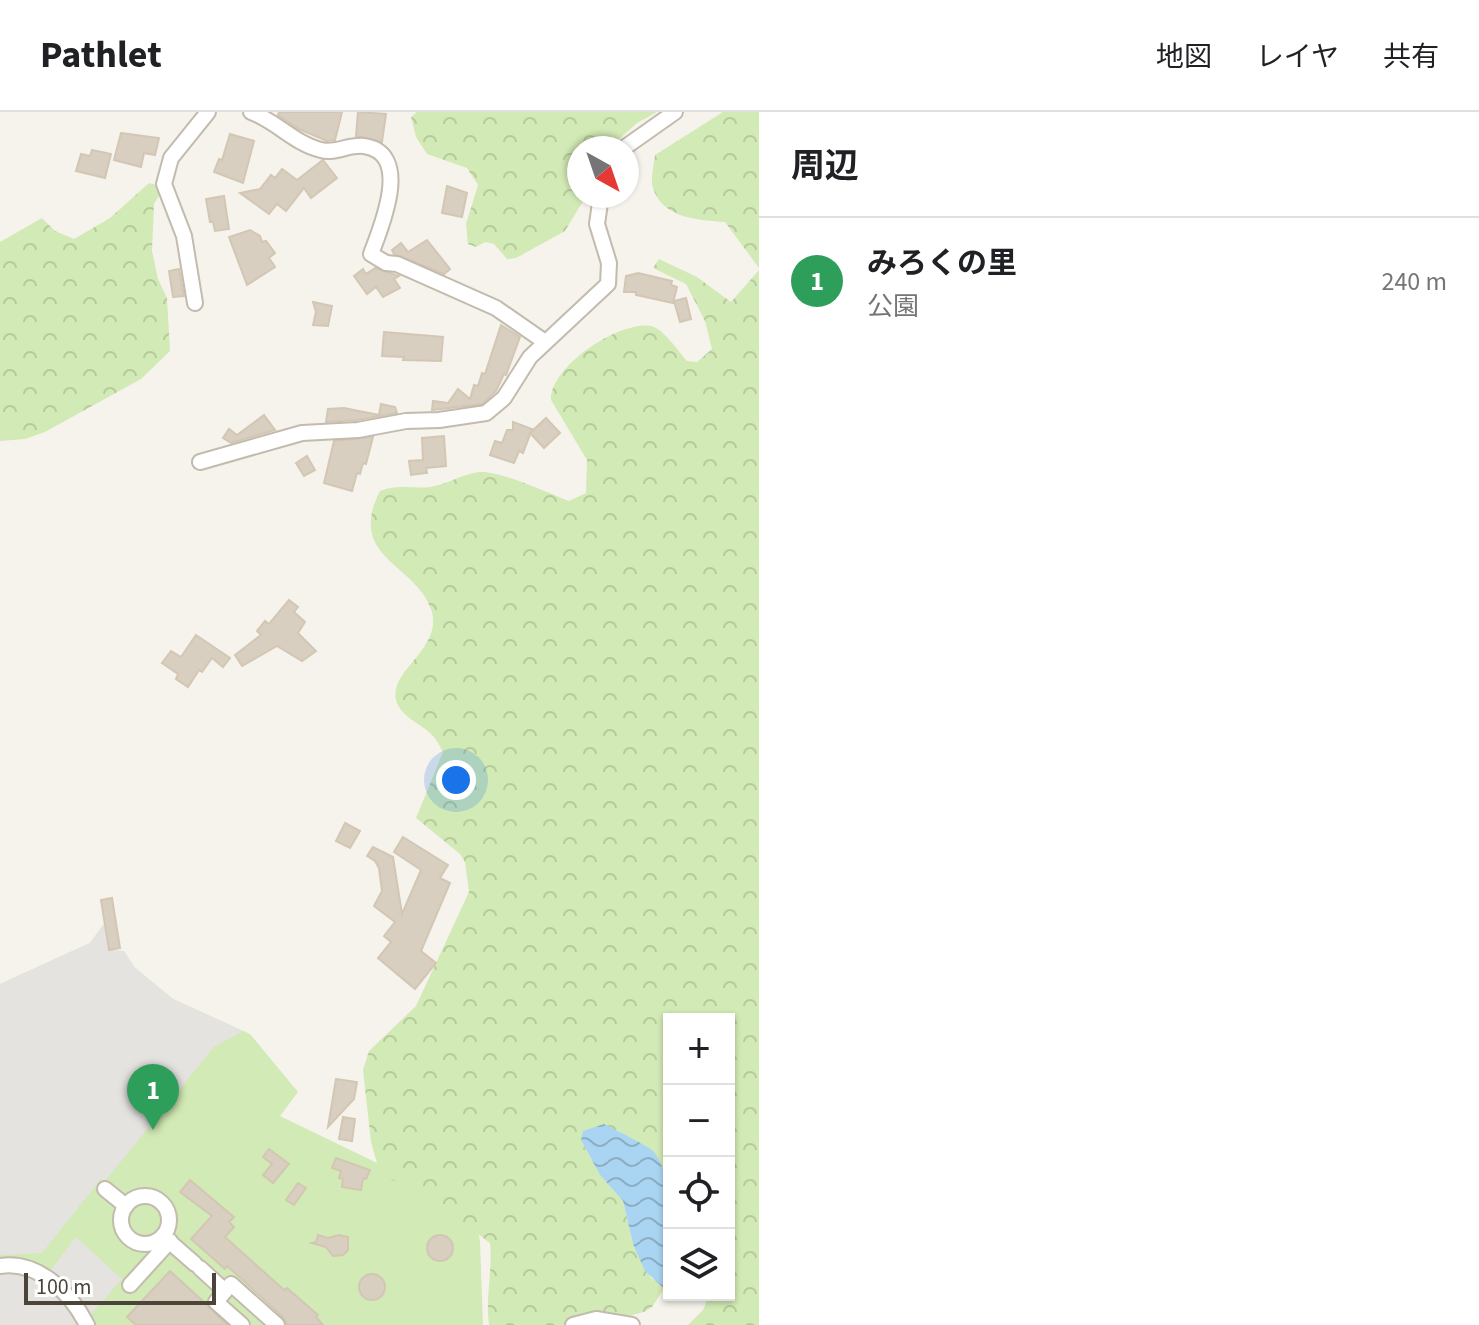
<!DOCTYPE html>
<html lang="ja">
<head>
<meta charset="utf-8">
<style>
	body { margin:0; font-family:"Source Sans 3","Noto Sans JP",sans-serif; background:#f2f2f2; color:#202124 }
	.controls { position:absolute; right:24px; bottom:24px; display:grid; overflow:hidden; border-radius:0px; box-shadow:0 2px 6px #0004 }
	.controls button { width:72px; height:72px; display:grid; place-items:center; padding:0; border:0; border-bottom:2px solid #e0e0e0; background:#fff; color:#202124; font:40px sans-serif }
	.compass { position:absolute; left:567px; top:24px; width:72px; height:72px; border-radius:50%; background:#fff; box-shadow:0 2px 6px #0004; rotate:140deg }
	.scale { position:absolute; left:24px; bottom:20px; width:192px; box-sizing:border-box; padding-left:8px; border:4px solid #4b4439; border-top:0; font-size:22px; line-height:28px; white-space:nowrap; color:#4b4439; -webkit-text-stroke:6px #fff; paint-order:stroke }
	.you { position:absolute; left:456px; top:668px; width:28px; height:28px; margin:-20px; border:6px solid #fff; border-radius:50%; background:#1a73e8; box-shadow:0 0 0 12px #1a73e833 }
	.badge { display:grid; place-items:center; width:52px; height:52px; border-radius:50%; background:#0f766e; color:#fff; font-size:26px; font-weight:700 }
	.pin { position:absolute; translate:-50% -66px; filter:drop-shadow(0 2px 4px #0008) }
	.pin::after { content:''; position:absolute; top:42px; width:28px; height:24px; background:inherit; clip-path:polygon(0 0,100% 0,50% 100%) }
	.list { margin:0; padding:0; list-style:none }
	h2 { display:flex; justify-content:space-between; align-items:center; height:104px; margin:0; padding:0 32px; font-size:34px }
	h2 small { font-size:26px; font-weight:400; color:#757577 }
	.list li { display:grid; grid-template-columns:52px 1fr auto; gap:24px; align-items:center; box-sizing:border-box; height:128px; padding:0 32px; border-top:2px solid #e0e0e0 }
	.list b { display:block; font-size:30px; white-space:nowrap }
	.list p { margin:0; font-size:26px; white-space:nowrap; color:#757577 }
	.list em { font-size:26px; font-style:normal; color:#757577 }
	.icon { flex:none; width:44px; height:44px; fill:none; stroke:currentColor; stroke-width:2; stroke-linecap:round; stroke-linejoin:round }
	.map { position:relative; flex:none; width:759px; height:1213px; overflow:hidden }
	header { display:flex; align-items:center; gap:48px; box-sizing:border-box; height:112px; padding:0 40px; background:#fff; border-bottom:2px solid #e0e0e0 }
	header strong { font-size:38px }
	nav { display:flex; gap:44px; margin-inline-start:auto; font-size:28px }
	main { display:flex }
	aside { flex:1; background:#fff }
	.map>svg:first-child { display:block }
	.green { fill:#d2eab5 }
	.forest { fill:url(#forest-crowns) }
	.parking { fill:#e5e3e0 }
	.water { fill:url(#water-waves) }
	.building { fill:#d8cfc1; stroke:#d3c7b4; stroke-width:2 }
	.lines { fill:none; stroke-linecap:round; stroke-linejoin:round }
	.minor-casing { stroke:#c2bbae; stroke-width:18 }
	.minor { stroke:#fff; stroke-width:14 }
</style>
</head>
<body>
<header>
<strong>Pathlet</strong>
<nav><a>地図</a><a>レイヤ</a><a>共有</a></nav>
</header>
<main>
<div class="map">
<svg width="759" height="1213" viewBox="0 0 759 1213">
	<defs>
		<pattern id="forest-crowns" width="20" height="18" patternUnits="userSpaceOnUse" patternTransform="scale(2)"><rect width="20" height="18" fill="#d2eab5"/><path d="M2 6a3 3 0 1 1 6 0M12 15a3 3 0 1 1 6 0" fill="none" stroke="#b6ca9c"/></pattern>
		<pattern id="water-waves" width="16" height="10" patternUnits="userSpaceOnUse" patternTransform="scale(2)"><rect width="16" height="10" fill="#a9d4f2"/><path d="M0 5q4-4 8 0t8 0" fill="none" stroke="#8caec5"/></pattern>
	</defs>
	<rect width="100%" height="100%" fill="#f6f3ec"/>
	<polygon class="green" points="104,812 108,838 124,839 134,855 173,887 250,922 298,980 280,1004 474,1098 480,1129 483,1213 0,1213 0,872 90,831"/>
	<g class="forest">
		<polygon points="417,0 657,0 637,11 609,36 579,36 579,84 586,84 565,119 516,146 507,147 494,132 485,130 476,135 468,132 466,112 478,73 467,56 427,42 416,25 411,5"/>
		<path d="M 723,0 L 759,0 L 759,156 L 725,110 C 699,108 663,107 653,76 C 650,67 654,53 655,43 Z"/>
		<polygon points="149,71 164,75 154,92 152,139 158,167 167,186 170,239 141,267 45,320 25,327 0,329 0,130 42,106 55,119 74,127 110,106"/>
		<path d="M 659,147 L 697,165 L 731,190 L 759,158 L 759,1213 L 688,1213 L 703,1198 L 709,1183 L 729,1183 L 729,907 L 669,907 L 669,1073 C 656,1035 648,1039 617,1018 L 581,1028 L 600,1063 L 623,1089 L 633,1132 L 651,1166 L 665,1175 L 652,1195 L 644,1200 L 593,1213 L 489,1213 C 485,1186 493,1158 490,1131 L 447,1099 L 387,1065 L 379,1058 L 371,1030 L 363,958 L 369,939 L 416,894 L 469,780 L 465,750 L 460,742 L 416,706 L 443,640 C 440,635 437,628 433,624 C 422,612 404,607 397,591 C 385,559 445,538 431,497 C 415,451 346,446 380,379 C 398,372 412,377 430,375 C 446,373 462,362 479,360 C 500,358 548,381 569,389 L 586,381 L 587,348 L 551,288 C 550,255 618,209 651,214 C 664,217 678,239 687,249 L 697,250 L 712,237 L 705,209 L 686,172 L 653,156 Z"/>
	</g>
	<g class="parking">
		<polygon points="104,812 108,838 124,839 134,855 173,887 243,919 214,935 105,1069 101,1067 42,1141 0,1143 0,872 90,831"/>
		<polygon points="76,1125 122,1167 91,1202 78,1186 50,1159"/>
		<polygon points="0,1161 22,1161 38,1169 66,1193 79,1213 0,1213"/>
	</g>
	<path class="water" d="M 604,1012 C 612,1016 648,1034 653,1039 C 678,1067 669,1143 669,1181 L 645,1159 L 633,1132 L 623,1089 L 600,1063 L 581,1028 L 583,1019 Z"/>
	<g class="building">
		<polygon points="279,0 342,0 335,28 327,29 299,17 278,3"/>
		<polygon points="358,0 386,2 382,30 356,24"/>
		<polygon points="121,21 159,26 155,43 144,41 141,55 114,48"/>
		<polygon points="230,22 254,29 243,71 214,60 219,47 222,48"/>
		<polygon points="92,38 111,42 105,66 76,59 81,42 90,44"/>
		<polygon points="323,48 337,66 311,86 304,76 286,99 277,92 269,102 240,81 260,77 271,63 275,66 282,57 297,68"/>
		<polygon points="447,74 467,81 462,105 442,101"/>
		<polygon points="224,84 229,117 215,119 213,110 210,110 206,87"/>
		<polygon points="250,118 260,124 262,130 266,129 275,141 269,146 275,155 247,173 229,125"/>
		<polygon points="427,128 450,157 444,162 394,142 392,138 401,131 408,140"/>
		<polygon points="375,156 399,164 394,167 400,176 383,185 376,175 367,182 354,164 363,157 366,162"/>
		<polygon points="179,157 184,184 173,185 169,159"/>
		<polygon points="638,161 672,169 671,173 677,175 673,191 636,183 636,180 624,180 626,164"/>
		<polygon points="686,186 691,207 680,210 674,189"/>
		<polygon points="313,190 332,194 328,214 313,213 316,200"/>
		<polygon points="501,213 520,225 506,263 504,262 496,279 482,292 432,298 433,289 448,291 458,277 470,287 474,273 478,274 482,261 485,262"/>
		<polygon points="384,220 443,225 441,249 403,248 404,245 382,244"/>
		<polygon points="381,292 395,295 397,301 357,308 326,310 328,297 344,296 379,303"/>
		<polygon points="264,303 275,318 231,331 223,326 229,317 237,323"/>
		<polygon points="546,306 560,321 544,336 530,321"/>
		<polygon points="513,310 532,317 523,341 519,339 514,351 490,343 495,329 502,331 507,318 513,318"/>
		<polygon points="444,324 446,354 426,356 427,361 411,363 409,349 423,348 422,326"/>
		<polygon points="373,325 366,352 363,351 360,362 357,361 352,379 324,371 334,329"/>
		<polygon points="307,344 315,358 304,364 296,351"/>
		<polygon points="289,488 298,495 294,500 305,510 298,521 316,539 302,549 277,534 242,554 235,543 261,523 257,519 265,509 269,512"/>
		<polygon points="196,523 230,546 223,555 212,546 202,560 199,558 188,575 176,567 178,562 162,551 171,539 181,545"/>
		<polygon points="345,711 360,719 350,736 336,729"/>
		<polygon points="403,725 448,753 440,766 450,771 421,839 436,851 415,877 378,846 391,830 384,824 395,810 374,794 382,779 379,756 375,749 367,744 373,735 393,745 402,802 421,758 394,740"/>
		<polygon points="112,786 120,836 109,838 101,788"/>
		<polygon points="336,967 357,970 354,987 328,1015"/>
		<polygon points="343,1005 355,1007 352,1029 339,1027"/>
		<polygon points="269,1037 289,1052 273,1071 263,1063 272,1052 263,1045"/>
		<polygon points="336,1046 370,1058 366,1067 363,1066 361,1078 342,1075 343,1067 339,1066 341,1059 332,1056"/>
		<polygon points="190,1068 234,1105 229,1110 234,1115 225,1125 284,1178 287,1176 318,1203 316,1205 323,1213 287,1213 284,1206 244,1169 227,1154 225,1157 191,1127 212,1104 180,1080"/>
		<polygon points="298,1071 306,1076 294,1093 286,1088"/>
		<polygon points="318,1123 328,1126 339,1123 348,1125 348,1138 343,1143 333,1144 326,1135 312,1131 316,1130"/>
		<circle cx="440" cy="1136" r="13"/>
		<polygon points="170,1159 206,1192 227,1213 136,1213 127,1205"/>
		<circle cx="372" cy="1175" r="13"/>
	</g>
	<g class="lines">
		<defs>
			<g id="minor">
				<path d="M 251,0 C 276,9 295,32 321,38 C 335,42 349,32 364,34 C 413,41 381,115 371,142 L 386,151 L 397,152 L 496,196 L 545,230"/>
				<polyline points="624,36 675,0"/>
				<polyline points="195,191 184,124 164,72 171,46 208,0"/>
				<polyline points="200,350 302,321 358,318 406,309 439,308 486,301 504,286 530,245 608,172 609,151 597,112 601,84"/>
				<polyline points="105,1077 126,1094"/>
				<circle cx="145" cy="1108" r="24"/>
				<polyline points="163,1124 195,1152"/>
				<path d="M 0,1154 C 38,1148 71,1181 87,1213"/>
				<polyline points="200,1156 225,1179 231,1172 277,1213"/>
				<polyline points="130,1173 170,1129"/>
				<polyline points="225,1179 216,1190 242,1213"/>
				<polyline points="573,1213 596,1207 632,1213"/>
			</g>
		</defs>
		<use href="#minor" class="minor-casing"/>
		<use href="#minor" class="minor"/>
	</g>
</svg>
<div class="controls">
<button>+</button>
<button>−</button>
<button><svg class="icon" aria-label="locate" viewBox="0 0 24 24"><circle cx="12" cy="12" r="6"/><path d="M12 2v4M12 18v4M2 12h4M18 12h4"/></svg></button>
<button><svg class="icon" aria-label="layers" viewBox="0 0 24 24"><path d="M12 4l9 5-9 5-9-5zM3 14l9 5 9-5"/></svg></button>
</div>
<svg class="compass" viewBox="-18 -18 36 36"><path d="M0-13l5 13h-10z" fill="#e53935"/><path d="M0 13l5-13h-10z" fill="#757577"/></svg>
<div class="scale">100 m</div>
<div class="you"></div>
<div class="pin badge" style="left:153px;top:1018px;background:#2e9e5b">1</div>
</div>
<aside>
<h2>周辺<small></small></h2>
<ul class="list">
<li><span class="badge" style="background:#2e9e5b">1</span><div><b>みろくの里</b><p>公園</p></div><em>240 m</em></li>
</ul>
</aside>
</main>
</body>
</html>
